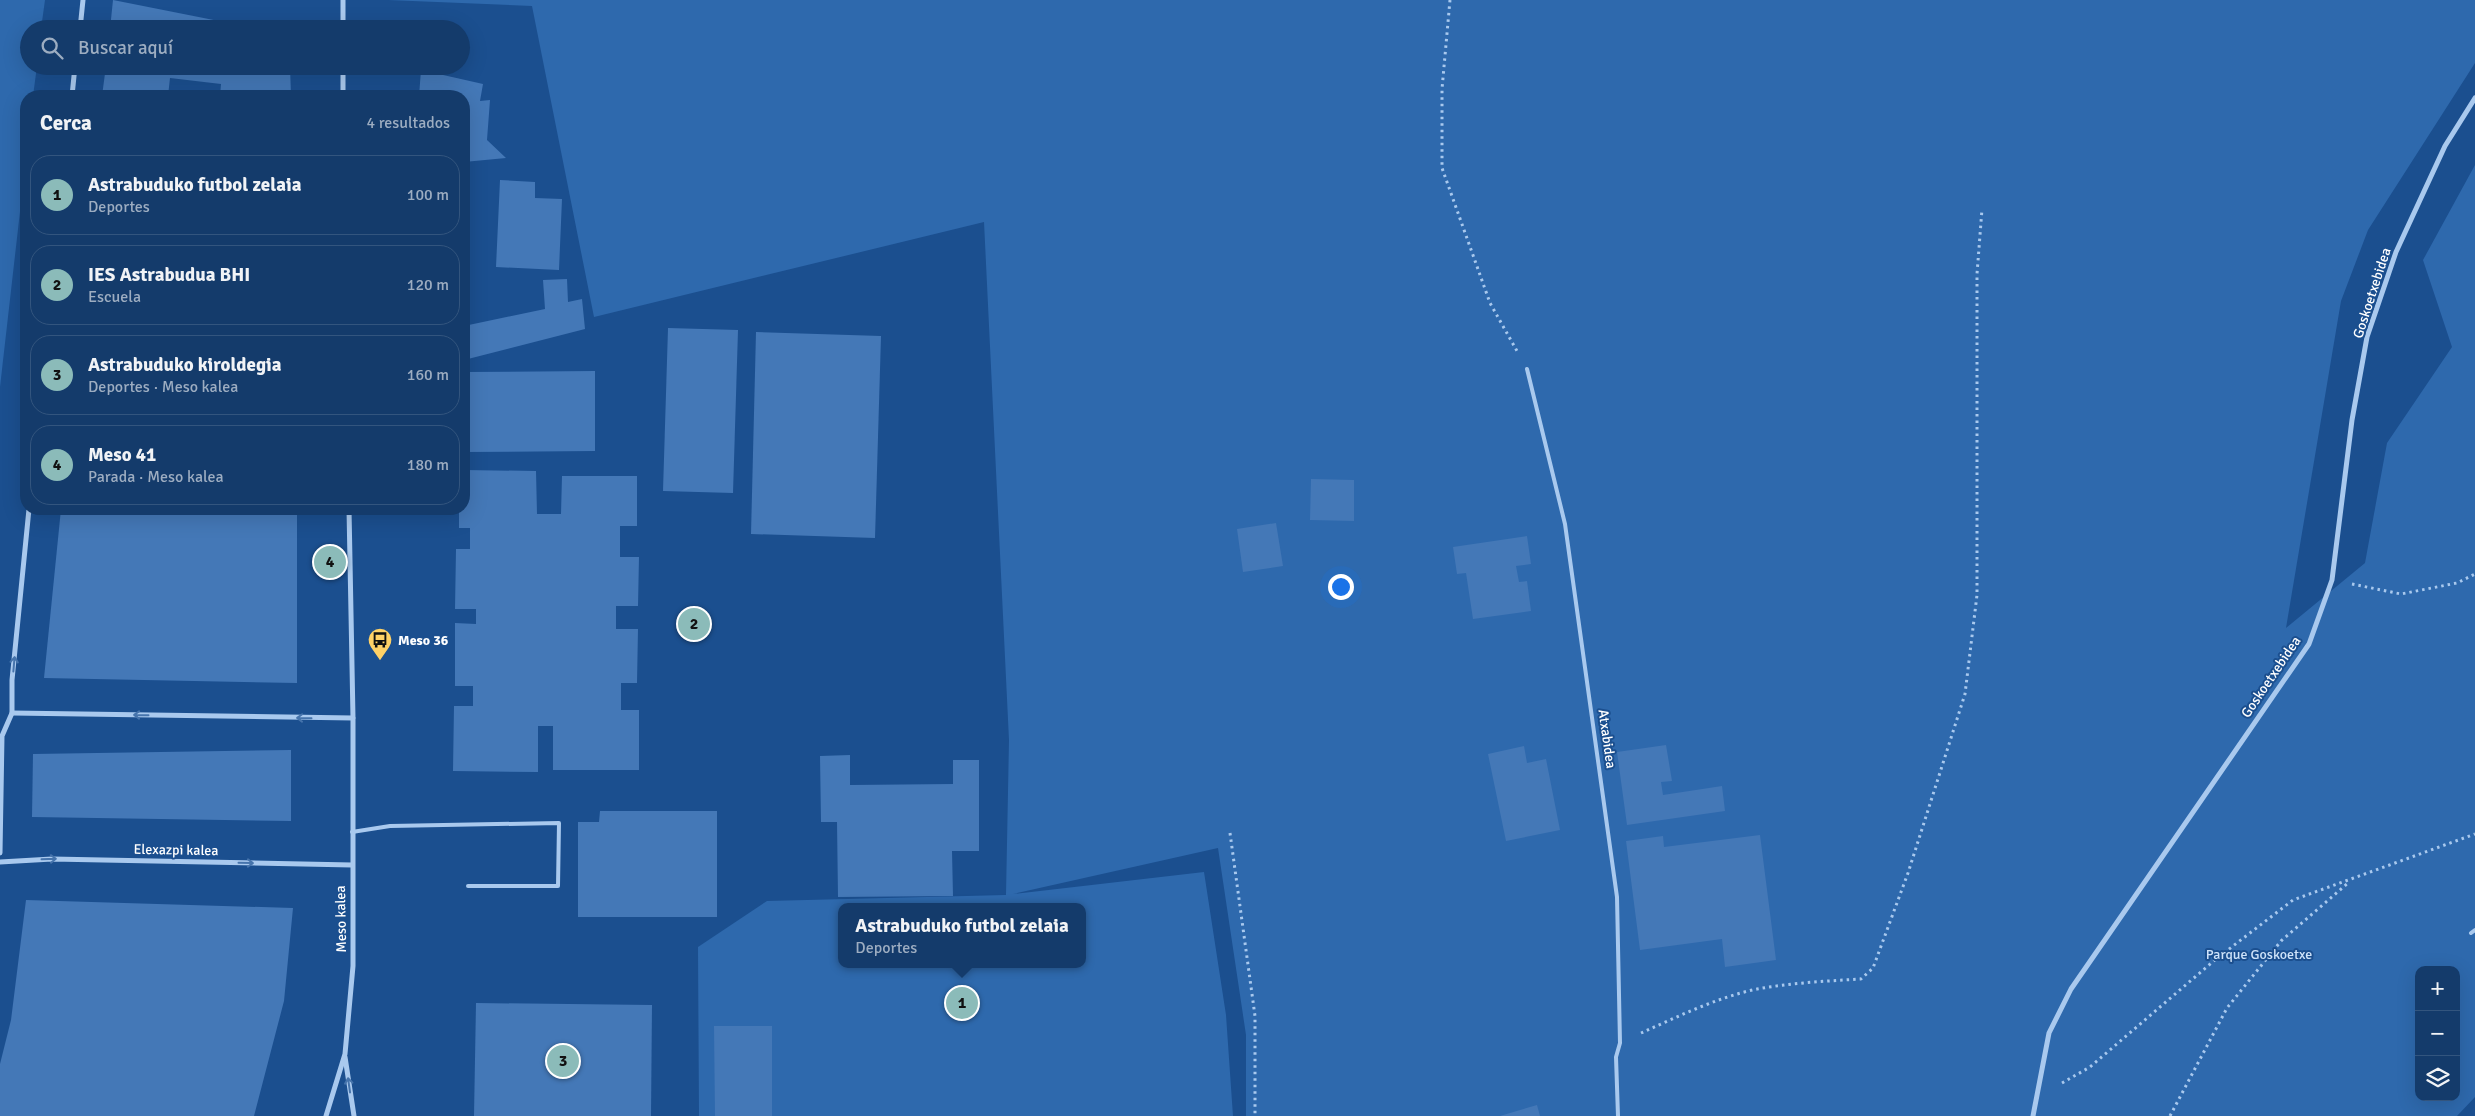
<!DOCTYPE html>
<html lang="es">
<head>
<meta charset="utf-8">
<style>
	body { margin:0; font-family:Signika,sans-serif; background:#1d4271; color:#f1f3f6 }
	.controls { position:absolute; right:15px; bottom:15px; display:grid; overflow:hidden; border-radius:10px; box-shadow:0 5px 20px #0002 }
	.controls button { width:45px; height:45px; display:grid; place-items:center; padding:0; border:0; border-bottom:1px solid #33557e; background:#143b6b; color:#f1f3f6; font:25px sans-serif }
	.you { position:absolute; left:1340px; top:586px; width:18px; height:18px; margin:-12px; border:4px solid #fff; border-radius:50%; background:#1a73e8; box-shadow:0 0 0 8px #1a73e833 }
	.badge { display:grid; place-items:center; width:32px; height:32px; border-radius:50%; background:#8bbbb9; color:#111; font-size:16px; font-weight:700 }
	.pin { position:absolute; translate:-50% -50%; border:2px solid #fff; box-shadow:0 1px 5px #0006 }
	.popup { position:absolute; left:838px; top:903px; width:248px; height:65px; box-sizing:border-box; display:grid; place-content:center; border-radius:10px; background:#143b6b; filter:drop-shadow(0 1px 4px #0005); font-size:16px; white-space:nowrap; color:#9dadc1 }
	.popup b { font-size:19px; color:#f1f3f6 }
	.popup::after { content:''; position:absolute; left:50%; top:100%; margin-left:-10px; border:10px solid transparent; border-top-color:#143b6b }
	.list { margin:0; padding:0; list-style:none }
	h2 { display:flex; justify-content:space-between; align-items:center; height:65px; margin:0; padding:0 20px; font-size:21px }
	h2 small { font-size:16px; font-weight:400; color:#9dadc1 }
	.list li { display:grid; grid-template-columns:32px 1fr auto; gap:15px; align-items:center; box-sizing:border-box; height:80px; margin:0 10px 10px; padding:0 10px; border:1px solid #33557e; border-radius:20px }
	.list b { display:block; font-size:19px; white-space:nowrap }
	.list p { margin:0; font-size:16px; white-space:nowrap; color:#9dadc1 }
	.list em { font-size:16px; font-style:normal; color:#9dadc1 }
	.icon { flex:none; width:28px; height:28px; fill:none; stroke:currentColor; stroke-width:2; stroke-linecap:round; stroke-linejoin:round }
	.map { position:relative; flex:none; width:2475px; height:1116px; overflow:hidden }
	.search { position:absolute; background:#143b6b; box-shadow:0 5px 20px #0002; left:20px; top:20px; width:450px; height:55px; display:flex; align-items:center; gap:12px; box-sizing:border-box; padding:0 18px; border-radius:28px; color:#9dadc1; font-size:19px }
	.panel { position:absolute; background:#143b6b; box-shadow:0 5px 20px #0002; left:20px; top:90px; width:450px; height:425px; border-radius:20px }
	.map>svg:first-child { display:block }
	.green { fill:#2e69ad; fill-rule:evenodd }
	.building { fill:#4478b7 }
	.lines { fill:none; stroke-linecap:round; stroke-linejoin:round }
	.path { stroke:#a9c9ee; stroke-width:3; stroke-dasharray:2.5 4; stroke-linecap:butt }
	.lane { stroke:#a9c9ee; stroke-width:4 }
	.street { stroke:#a9c9ee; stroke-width:5 }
	.oneway { stroke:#4674ac }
	.labels { text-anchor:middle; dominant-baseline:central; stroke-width:4; stroke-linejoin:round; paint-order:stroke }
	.street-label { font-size:14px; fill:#fff; stroke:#1b4f8f }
	.poi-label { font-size:14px; font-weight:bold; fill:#fff; stroke:#1b4f8f; text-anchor:start }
	.park-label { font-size:14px; fill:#cfe3fa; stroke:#1b4f8f }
</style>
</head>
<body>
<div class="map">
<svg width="2475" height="1116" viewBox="0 0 2475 1116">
	<rect width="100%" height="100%" fill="#1b4f8f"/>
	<g class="green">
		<polygon points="0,0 45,0 41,29 29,29 29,66 37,66 33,96 26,96 26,159 0,387"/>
		<path d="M 388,0 L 2475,0 L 2475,63 L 2368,230 L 2341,301 L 2286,628 L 2365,563 L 2387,443 L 2452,347 L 2423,260 L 2475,165 L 2475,1097 L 2457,1116 L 1246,1116 L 1246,1035 L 1218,848 L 1013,894 L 1204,872 L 1226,1015 L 1233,1116 L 699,1116 L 698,947 L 767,901 L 1006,895 L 1009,740 L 984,222 L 594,317 L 532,6 ZM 842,907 L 1082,907 L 1082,964 L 842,964 ZM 2419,970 L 2456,970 L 2456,1097 L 2419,1097 Z"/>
	</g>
	<g class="building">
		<polygon points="113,0 254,28 254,29 110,29"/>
		<polygon points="106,66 290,66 291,96 220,96 221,84 170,78 168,96 102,96"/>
		<polygon points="421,70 483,84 480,101 490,100 487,140 506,158 464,162 464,96 419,96"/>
		<polygon points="500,180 535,182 535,198 562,199 559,270 496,267"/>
		<polygon points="567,279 568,302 582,299 585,329 464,360 464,326 545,309 543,280"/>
		<polygon points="668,328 738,330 733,493 663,491"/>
		<polygon points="756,332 881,336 875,538 751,534"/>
		<polygon points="595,371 595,451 464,452 464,372"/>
		<polygon points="464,470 536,471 537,514 561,514 562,476 637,476 637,526 620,526 620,557 639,557 638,606 616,606 616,629 638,629 637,683 621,683 621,710 639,710 639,770 553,770 553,726 538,726 538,772 453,771 454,706 473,706 473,686 455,686 455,623 476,624 476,609 455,609 456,549 470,549 470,528 459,528 459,509 464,509"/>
		<polygon points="1311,479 1354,480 1354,521 1310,520"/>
		<polygon points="61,509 297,509 297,683 44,678"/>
		<polygon points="1276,523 1283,566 1243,572 1237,529"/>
		<polygon points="1527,536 1531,564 1516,566 1519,582 1527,581 1531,611 1473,619 1466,573 1457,574 1453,547"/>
		<polygon points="1666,745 1672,781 1661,782 1663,795 1722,786 1725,811 1627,825 1617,752"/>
		<polygon points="1524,746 1527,763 1546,759 1560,830 1506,841 1488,754"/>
		<polygon points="291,750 291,821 32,817 33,754"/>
		<polygon points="850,755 850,785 953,784 953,760 979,760 979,851 952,851 953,896 838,897 837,822 821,822 820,756"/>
		<polygon points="600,811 717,811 717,917 578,917 578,822 599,822"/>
		<polygon points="1760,835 1776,960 1725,967 1722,939 1640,950 1626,841 1663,836 1664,847"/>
		<polygon points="26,900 293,908 284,1001 254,1116 0,1116 0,1064 11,1020"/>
		<polygon points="476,1003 652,1005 651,1116 474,1116"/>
		<polygon points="714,1026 772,1026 772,1116 715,1116"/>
		<polygon points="1537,1105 1540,1116 1500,1116"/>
	</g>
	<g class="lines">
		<g class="path">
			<polyline points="1450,0 1442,89 1442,168 1490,303 1517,351"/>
			<polyline points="2352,584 2401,594 2457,583 2475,574"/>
			<polyline points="1230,833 1255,1016 1255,1116"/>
			<path d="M 1641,1033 C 1677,1017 1718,997 1757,989 C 1791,983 1826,981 1861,979 L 1873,968 L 1908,873 L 1965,694 L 1977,595 L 1977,274 L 1982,209"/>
			<polyline points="2062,1083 2090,1067 2216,959 2293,900 2475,834"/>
			<polyline points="2170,1116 2227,1008 2281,941 2348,883"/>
		</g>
		<g class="lane">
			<polyline points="1527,369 1565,524 1617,897 1620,1043 1616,1057 1618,1116"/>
			<polyline points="352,832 390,826 559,823 558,886 468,886"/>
			<polyline points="2471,933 2475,930"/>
		</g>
		<g class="street">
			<polyline points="80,29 83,0"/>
			<polyline points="343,29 343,0"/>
			<polyline points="343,66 343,96"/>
			<polyline points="72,96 75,66"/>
			<polyline points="12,713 353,718"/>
			<polyline points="0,853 2,736 12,713 12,680 29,509"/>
			<polyline points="0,862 52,859 352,865"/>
			<polyline points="345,1057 354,1116"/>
			<polyline points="326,1116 345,1054 353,966 353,718 349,509"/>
			<polyline points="2033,1116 2049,1033 2071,989 2309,644 2332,580 2352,420 2367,337 2396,252 2445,146 2475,98"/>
		</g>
	</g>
	<defs><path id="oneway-shaft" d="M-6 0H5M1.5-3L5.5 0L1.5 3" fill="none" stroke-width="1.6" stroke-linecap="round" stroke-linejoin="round" transform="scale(1.25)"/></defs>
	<g class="oneway">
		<use href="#oneway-shaft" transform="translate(14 664) rotate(-85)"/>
		<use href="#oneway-shaft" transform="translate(141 715) rotate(-179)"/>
		<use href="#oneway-shaft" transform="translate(304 718) rotate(-179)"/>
		<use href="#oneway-shaft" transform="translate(49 859) rotate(-2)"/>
		<use href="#oneway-shaft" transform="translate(246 863) rotate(1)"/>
		<use href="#oneway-shaft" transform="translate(349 1085) rotate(-98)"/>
	</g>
	<defs>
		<symbol id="bus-pin" viewBox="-11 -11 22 30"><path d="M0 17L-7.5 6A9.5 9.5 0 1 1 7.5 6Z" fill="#ffd166" stroke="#1b4f8f"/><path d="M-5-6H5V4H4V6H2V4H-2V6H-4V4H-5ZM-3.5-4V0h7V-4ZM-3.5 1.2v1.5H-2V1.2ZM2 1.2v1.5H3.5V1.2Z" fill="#111"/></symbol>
	</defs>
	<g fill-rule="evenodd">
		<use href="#bus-pin" x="366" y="626" width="28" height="38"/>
	</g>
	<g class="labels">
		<g class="street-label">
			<text transform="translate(2372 293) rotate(-72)">Goskoetxebidea</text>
			<text transform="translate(2271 677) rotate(-56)">Goskoetxebidea</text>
			<text transform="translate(1607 739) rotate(82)">Atxabidea</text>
			<text transform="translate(176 850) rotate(1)">Elexazpi kalea</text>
			<text transform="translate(341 919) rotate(-91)">Meso kalea</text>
		</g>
		<g class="poi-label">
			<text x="398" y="640">Meso 36</text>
		</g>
		<g class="park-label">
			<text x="2259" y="954">Parque Goskoetxe</text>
		</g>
	</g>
</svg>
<div class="controls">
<button>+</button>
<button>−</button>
<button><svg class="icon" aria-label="layers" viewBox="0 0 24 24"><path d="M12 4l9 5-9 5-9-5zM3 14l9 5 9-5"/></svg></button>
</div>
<div class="you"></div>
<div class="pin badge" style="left:962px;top:1003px">1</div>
<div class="popup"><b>Astrabuduko futbol zelaia</b>Deportes</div>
<div class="pin badge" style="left:694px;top:624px">2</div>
<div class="pin badge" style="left:563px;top:1061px">3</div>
<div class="pin badge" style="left:330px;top:562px">4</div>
<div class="search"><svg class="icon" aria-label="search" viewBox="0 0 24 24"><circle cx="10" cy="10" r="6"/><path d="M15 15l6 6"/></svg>Buscar aquí</div>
<section class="panel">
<h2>Cerca<small>4 resultados</small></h2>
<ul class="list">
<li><span class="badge">1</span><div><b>Astrabuduko futbol zelaia</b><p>Deportes</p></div><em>100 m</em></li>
<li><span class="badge">2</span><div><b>IES Astrabudua BHI</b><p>Escuela</p></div><em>120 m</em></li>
<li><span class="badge">3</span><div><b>Astrabuduko kiroldegia</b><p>Deportes · Meso kalea</p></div><em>160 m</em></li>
<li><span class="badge">4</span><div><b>Meso 41</b><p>Parada · Meso kalea</p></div><em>180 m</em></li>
</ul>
</section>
</div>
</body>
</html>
